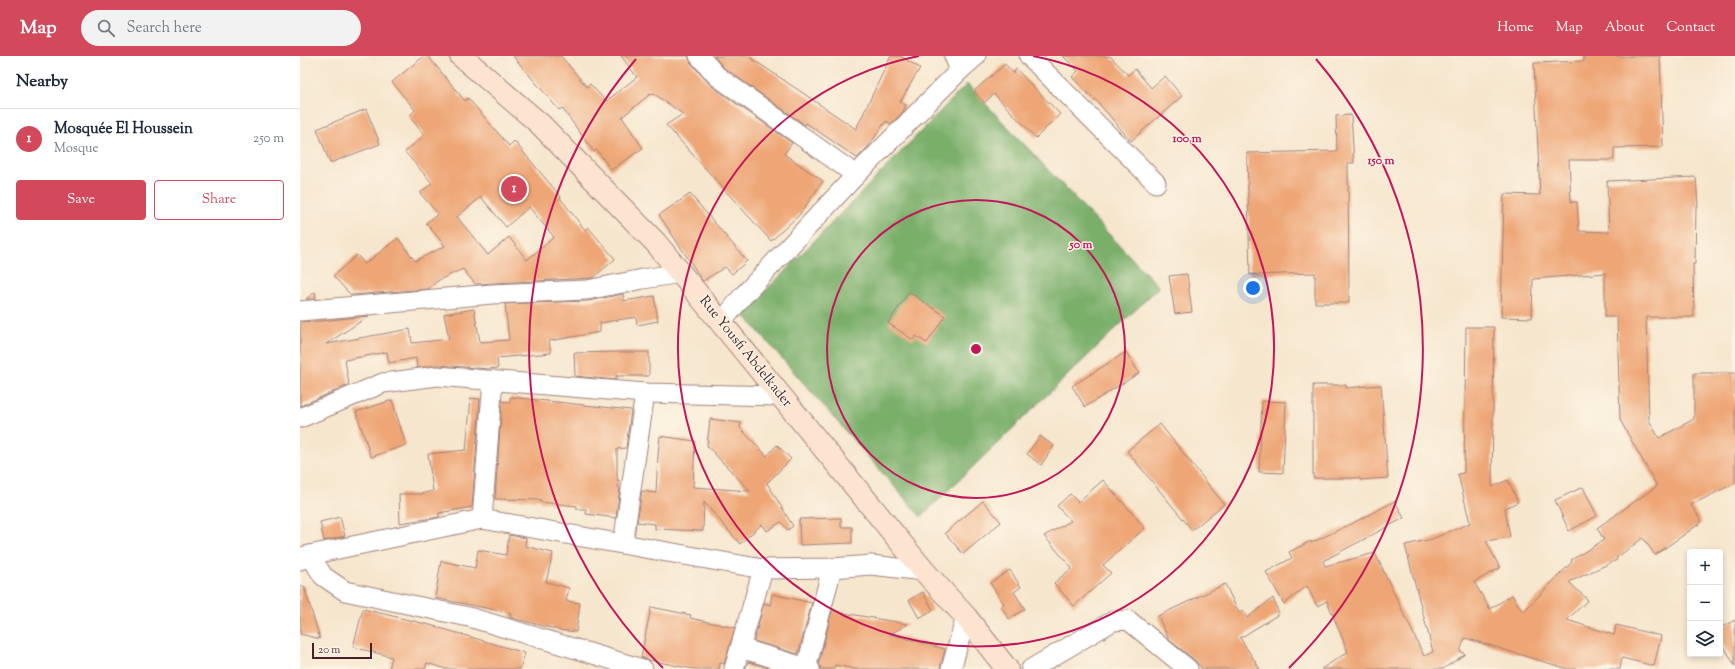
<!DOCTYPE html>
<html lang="en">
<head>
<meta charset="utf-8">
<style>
	body { margin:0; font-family:"Sorts Mill Goudy",serif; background:#f2f2f3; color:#1f2937 }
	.controls { position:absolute; right:12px; bottom:12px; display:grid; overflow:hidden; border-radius:4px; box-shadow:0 2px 6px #0003 }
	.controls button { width:36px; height:36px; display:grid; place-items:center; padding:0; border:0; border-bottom:1px solid #e0e1e3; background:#fff; color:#1f2937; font:20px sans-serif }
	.scale { position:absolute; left:12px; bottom:10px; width:60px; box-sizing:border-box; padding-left:4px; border:2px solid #4a1f2b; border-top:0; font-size:11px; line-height:14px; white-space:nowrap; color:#4a1f2b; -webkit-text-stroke:3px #fcf5e5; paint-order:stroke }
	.you { position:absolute; left:953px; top:232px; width:14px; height:14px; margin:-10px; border:3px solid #fff; border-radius:50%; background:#1a73e8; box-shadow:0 0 0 6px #1a73e833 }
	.badge { display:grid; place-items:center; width:26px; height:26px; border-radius:50%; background:#d1495b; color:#fff; font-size:13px; font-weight:700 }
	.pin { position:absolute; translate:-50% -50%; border:2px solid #fff; box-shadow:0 1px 4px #0006 }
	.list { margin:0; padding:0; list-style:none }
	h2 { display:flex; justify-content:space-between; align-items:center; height:52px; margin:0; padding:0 16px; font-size:17px }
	h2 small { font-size:13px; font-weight:400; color:#747a83 }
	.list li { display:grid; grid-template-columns:26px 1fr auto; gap:12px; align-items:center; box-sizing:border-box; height:60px; padding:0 16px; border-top:1px solid #e0e1e3 }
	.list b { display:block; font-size:15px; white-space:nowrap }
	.list p { margin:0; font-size:13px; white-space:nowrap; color:#747a83 }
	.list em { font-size:13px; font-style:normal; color:#747a83 }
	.actions { display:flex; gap:8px; padding:12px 16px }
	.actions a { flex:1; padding:9px 0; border:1px solid #d1495b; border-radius:4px; text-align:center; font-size:14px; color:#d1495b }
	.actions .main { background:#d1495b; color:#fff }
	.icon { flex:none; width:22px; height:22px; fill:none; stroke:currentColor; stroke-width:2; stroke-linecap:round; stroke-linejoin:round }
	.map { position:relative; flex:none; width:1435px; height:613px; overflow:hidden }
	header { display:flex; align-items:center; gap:24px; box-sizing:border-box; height:56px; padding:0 20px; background:#d1495b; color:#fff }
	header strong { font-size:19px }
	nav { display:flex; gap:22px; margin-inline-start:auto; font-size:14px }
	.search { width:280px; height:36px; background:#f2f2f3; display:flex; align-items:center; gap:10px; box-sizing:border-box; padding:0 14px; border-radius:22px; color:#747a83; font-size:15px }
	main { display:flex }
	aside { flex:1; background:#fff }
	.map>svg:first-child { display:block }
	.forest { fill:#7aaf6a; stroke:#62674a }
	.building { fill:#eea676; fill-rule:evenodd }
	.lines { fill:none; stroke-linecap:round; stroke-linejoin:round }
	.street-casing { stroke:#a0827c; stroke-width:21 }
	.secondary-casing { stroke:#a0827c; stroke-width:24 }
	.street { stroke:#fff; stroke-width:19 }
	.secondary { stroke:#fde4d0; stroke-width:22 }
	.ring { fill:none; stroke:#c2185b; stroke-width:2 }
	.labels { text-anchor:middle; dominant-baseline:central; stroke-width:3; stroke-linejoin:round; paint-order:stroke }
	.street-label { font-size:14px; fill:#4a1f2b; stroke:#fcf5e5 }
	.centre { fill:#c2185b; stroke:#fcf5e5; stroke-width:2 }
	.ring-label { font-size:12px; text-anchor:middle; font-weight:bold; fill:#c2185b; stroke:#fcf5e5; stroke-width:3; stroke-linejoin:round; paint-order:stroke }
</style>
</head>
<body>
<header>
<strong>Map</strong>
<div class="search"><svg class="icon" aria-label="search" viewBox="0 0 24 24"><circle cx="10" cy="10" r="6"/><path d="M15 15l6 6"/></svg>Search here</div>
<nav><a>Home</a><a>Map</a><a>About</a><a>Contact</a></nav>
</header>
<main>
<aside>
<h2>Nearby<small></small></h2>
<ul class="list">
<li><span class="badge">1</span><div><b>Mosquée El Houssein</b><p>Mosque</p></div><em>250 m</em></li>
</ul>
<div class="actions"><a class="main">Save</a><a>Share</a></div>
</aside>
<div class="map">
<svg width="1435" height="613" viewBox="0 0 1435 613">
	<rect width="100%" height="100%" fill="#fcf5e5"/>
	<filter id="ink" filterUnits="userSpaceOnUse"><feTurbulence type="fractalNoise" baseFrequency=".025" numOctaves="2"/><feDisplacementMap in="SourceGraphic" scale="8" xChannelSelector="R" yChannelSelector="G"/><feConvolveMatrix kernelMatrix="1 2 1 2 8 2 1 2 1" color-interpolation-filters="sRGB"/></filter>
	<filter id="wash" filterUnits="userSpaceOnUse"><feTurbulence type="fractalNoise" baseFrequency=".012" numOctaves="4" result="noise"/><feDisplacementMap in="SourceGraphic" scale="16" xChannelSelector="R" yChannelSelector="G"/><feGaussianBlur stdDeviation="0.9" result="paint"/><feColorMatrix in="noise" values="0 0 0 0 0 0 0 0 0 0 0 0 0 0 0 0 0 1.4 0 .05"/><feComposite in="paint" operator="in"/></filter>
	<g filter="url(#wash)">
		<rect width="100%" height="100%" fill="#f6e6cd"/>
		<polygon class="forest" points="667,28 859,231 621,461 443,258"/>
		<g id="blocks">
			<g class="building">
				<path d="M 124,0 L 128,0 L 165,45 L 168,42 L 209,90 L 214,85 L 261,141 L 260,142 L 285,174 L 288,171 L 315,203 L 293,222 L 175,228 L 163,213 L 139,224 L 128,233 L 51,239 L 33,220 L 57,199 L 65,208 L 98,182 L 115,205 L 145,190 L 126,167 L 138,158 L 120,137 L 132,127 L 105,96 L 124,79 L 109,60 L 115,54 L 92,26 ZM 181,141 L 206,171 L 229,151 L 254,181 L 227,204 L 209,181 L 188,199 L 157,161 Z"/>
				<polygon points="213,0 261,0 287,31 290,28 306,45 337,21 321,0 388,0 391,7 410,29 492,87 484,98 523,125 500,158 471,185 366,69 383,58 354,38 351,39 350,38 322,61 343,92 311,114 297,94 294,96 262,52 259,54"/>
				<polygon points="414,0 448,0 556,73 591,0 600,0 620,12 600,46 606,49 603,56 591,68 586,65 568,91 557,102 506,67 505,69 424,12"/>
				<polygon points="763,0 810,0 828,19 835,13 851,32 865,20 882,40 831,85 795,43 794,44 772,21 778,15"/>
				<polygon points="1284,0 1360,0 1363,91 1314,92 1314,104 1269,104 1271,146 1277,146 1279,175 1309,176 1307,125 1396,121 1398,151 1396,151 1395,208 1393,208 1394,261 1346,261 1349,364 1359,382 1394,363 1394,317 1435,317 1435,427 1391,449 1402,466 1355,499 1343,482 1316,502 1317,504 1269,526 1288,544 1267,564 1314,579 1316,569 1361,580 1354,610 1322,602 1320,613 1268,613 1165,582 1160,595 1165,598 1143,613 1021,613 1048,596 1027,545 1017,550 1007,530 984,548 966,516 992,502 989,496 1011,485 1011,487 1053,467 1095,445 1104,462 1023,505 1025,510 1075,497 1124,600 1133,596 1105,489 1132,483 1170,467 1158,418 1164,417 1166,271 1194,271 1192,431 1208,424 1218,446 1205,452 1210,481 1186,485 1200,512 1174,526 1190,553 1212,539 1223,556 1272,506 1271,504 1304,484 1297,472 1357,430 1320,364 1317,261 1305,261 1305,217 1233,223 1232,262 1201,261 1204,138 1240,139 1234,7 1284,5"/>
				<polygon points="705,8 713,17 716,13 760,58 736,82 694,38 684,47 674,35"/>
				<polygon points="66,53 80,88 30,107 17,73"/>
				<polygon points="1051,59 1054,107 1048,107 1049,247 1015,247 1015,217 950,219 947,97 1037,95 1036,60"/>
				<polygon points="390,138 447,205 432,218 425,211 403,225 359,159"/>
				<polygon points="887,218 892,256 875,258 869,220"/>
				<polygon points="15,236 16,243 6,243"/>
				<polygon points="609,236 645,260 627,287 616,280 613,284 588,267"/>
				<polygon points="323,238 324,245 354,240 358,265 337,269 336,261 300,267 300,276 249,285 251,297 197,302 198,312 189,313 138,309 117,312 116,302 89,307 87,296 45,304 49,329 0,350 0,266 20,265 69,260 26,288 110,273 112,287 149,283 144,258 174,253 180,286 209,284 205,248 288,245"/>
				<polygon points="317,296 349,296 349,320 316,320 316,324 275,320 274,297"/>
				<polygon points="826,296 839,317 785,351 772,330"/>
				<polygon points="1013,329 1046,329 1046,332 1081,329 1088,422 1060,424 1060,422 1013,422"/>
				<polygon points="210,341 331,354 326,392 317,393 317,424 319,424 318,431 320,432 316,462 286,458 286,453 277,453 277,450 240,446 240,444 195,443 202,345 210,346"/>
				<polygon points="171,342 180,343 172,451 139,457 139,461 100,467 99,438 121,438 133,435 128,398 166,394"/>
				<polygon points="92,344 106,389 71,401 56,356"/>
				<polygon points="962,345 986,346 983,417 959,416"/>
				<polygon points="410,363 441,367 440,372 467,400 477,389 491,403 467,427 493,470 488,474 481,466 467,475 462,468 440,488 404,446 403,475 355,473 355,468 337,466 342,435 356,437 358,399 360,380 395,385 393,431 450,435 407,390"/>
				<polygon points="860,368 924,448 892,474 827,395"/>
				<polygon points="740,380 754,390 741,409 727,398"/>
				<polygon points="803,424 845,472 803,509 811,517 774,550 754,527 772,512 744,480 771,465 757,450 770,438 778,446"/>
				<polygon points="1283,431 1297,460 1269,475 1255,444"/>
				<polygon points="683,445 701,466 663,498 645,477"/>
				<polygon points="40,461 45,480 24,485 20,466"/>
				<polygon points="541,462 541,471 552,471 552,487 500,489 499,463"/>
				<polygon points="209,479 226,482 225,490 253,497 246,526 269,532 266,545 280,547 276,576 259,574 212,562 210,562 211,557 135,542 141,505 175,512 178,494 206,499"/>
				<polygon points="710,514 721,531 714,536 725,553 709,563 701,550 704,548 690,527"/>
				<polygon points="925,528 939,557 943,555 947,562 973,542 979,558 940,582 960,613 902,613 895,604 869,584 858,560"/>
				<polygon points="0,530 4,530 20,583 0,578"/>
				<polygon points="623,536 633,554 619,562 609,544"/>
				<polygon points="472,538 512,547 498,598 454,585 464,547 470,549"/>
				<polygon points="351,551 391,559 390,562 435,572 424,608 420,607 419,613 393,613 349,604 341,601"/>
				<polygon points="63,553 130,569 225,597 220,613 146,613 127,607 125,613 89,613 92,601 53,591"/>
				<polygon points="532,555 608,568 590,578 645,593 640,613 555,613 535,609 534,613 521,613 519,607"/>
				<polygon points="1435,564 1435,610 1420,583 1420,572"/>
				<polygon points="448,606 472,613 445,613"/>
			</g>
		</g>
	</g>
	<g filter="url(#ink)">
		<use href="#blocks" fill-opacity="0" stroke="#a0827c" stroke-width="1"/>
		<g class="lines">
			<defs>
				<g id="street">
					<polyline points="399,0 417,20 556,119"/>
					<polyline points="729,0 856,127"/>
					<polyline points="660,14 676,0"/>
					<polyline points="0,255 192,238 287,234 343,223 381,217"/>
					<polyline points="421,267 441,242 556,119 660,14 654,0"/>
					<polyline points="0,362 83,327 137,320 345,337 482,340"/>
					<polyline points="182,463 193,324"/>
					<polyline points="323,488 345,337"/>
					<polyline points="0,501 182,463 463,513 532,512 571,509 624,515"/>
					<polyline points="0,504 10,499 23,520 45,535 169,561 343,613"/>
					<polyline points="440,592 510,613"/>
					<polyline points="434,613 463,513"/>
					<polyline points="506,613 532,512"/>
					<polyline points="651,613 666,561"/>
					<polyline points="731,613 813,565 828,564 888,613"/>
				</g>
				<polyline id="secondary" points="161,0 240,68 356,187 624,515 666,561 707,613"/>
			</defs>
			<use href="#street" class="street-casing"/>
			<use href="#secondary" class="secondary-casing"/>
			<use href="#street" class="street"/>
			<use href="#secondary" class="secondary"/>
		</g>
	</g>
	<g class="ring">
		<circle cx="676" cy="293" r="149"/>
		<path d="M733 0A298 298 0 1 1 619 0"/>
		<path d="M363 612A447 447 0 0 1 336 3M1016 3A447 447 0 0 1 989 612"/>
	</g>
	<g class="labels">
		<g class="street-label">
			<text transform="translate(445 296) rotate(51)">Rue Yousfi Abdelkader</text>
		</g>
	</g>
	<circle cx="676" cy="293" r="6" class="centre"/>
	<g class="ring-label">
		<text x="887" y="86">100 m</text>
		<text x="1081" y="108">150 m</text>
		<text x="781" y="192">50 m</text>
	</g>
</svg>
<div class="controls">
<button>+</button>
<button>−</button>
<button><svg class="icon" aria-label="layers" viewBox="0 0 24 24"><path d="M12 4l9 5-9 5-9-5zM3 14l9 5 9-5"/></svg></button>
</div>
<div class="scale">20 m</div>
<div class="you"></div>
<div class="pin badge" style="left:214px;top:133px">1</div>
</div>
</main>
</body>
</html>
